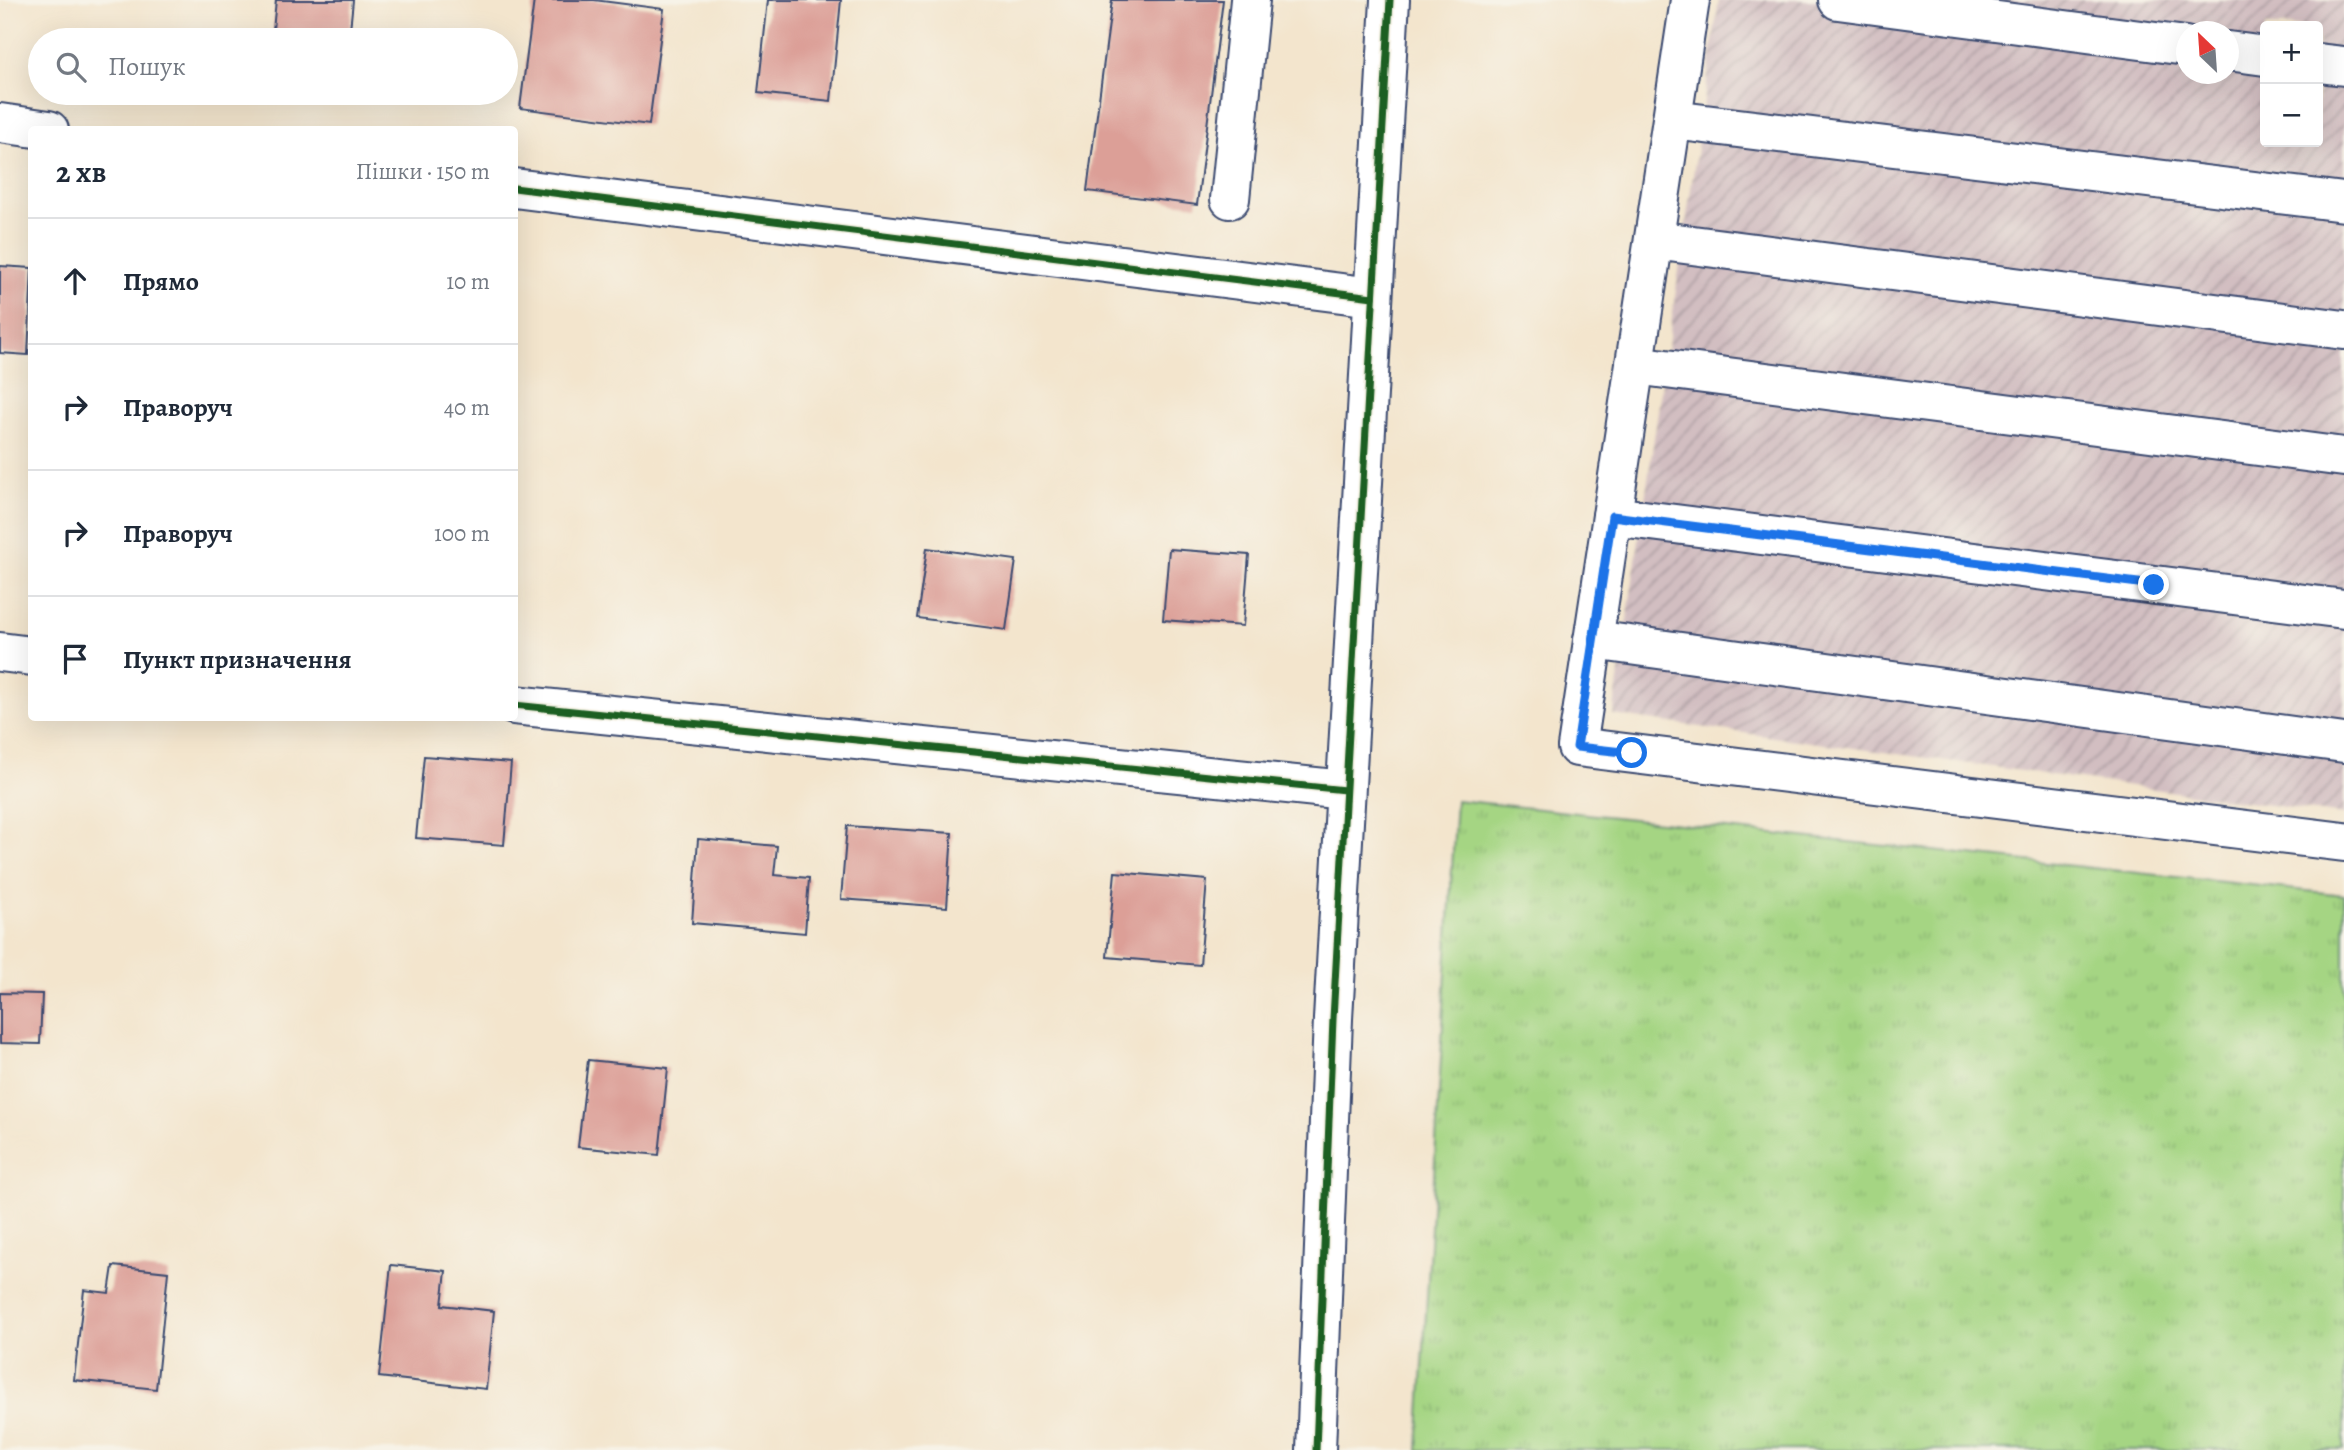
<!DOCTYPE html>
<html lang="uk">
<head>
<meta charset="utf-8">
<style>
	body { margin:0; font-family:Alegreya,serif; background:#f6f6f7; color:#1f2937 }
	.controls { position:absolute; right:21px; top:21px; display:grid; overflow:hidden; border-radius:7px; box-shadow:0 7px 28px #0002 }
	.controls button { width:63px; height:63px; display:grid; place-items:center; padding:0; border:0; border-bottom:2px solid #e0e1e3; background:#fff; color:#1f2937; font:35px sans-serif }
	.compass { position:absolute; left:2176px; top:21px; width:63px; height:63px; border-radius:50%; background:#fff; box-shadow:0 7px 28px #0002; rotate:335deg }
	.stop { position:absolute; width:21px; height:21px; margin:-16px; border:5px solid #1a73e8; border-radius:50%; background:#fff }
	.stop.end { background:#1a73e8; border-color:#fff; box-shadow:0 2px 7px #0008 }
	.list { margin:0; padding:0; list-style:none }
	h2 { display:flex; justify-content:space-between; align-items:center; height:91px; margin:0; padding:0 28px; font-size:30px }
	h2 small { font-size:23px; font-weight:400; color:#747a83 }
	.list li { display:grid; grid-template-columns:46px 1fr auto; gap:21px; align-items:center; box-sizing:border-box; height:126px; padding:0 28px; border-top:2px solid #e0e1e3 }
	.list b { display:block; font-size:26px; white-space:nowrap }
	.list em { font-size:23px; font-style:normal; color:#747a83 }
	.icon { flex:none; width:38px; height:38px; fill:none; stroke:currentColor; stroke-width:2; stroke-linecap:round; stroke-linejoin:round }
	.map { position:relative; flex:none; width:2344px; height:1450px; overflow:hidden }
	.search { position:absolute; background:#fff; box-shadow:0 7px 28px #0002; left:28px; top:28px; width:490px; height:77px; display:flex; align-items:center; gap:18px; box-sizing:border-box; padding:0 24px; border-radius:38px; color:#747a83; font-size:26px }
	.panel { position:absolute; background:#fff; box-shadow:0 7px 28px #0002; left:28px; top:126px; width:490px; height:595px; border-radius:7px }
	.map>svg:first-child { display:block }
	.industrial { fill:url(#industrial-furrows); fill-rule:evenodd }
	.grass { fill:url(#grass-tufts); stroke:#608270; stroke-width:2 }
	.building { fill:#dc9f97 }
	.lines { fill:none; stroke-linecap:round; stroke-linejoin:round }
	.minor-casing { stroke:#3b4a6f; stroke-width:42 }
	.minor { stroke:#fff; stroke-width:38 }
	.cycleway-casing { stroke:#f7f3e8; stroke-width:11 }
	.cycleway { stroke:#1b5e20; stroke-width:7 }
	.route { stroke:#1a73e8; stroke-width:9 }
</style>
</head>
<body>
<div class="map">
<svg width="2344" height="1450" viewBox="0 0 2344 1450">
	<defs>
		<pattern id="industrial-furrows" width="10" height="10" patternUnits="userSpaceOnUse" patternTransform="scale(1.75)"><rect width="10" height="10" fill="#d2bec1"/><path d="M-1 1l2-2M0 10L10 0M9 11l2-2" fill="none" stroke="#aa9ba0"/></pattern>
		<pattern id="grass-tufts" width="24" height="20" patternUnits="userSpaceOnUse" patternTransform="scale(1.75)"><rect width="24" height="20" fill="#a5d583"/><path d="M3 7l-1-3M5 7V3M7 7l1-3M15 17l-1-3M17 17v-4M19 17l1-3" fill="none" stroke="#8db774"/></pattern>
	</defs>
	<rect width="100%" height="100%" fill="#f7f3e8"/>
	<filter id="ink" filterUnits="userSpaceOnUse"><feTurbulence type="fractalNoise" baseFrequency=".0143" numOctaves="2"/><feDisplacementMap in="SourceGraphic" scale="14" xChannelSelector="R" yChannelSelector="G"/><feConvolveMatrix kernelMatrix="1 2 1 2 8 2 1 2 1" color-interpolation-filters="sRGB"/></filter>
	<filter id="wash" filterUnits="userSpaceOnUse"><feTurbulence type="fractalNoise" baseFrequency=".00686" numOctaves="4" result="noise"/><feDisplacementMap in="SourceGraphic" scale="28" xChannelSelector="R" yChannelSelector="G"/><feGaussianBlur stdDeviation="1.57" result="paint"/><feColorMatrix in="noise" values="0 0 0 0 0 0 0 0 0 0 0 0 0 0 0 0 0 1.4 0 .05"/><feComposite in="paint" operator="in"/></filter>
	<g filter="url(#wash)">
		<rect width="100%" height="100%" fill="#f3e5cd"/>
		<path class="industrial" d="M 1719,0 L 2344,0 L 2344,815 L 1613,715 ZM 2265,26 L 2318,26 L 2318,142 L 2265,142 ZM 2186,32 L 2228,32 L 2228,74 L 2186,74 Z"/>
		<polygon class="grass" points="1456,800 2344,895 2344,1450 1418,1450"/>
		<g id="blocks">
			<g class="building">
				<polygon points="276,0 353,0 349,40 272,40"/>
				<polygon points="534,0 594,0 664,9 649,125 520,108"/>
				<polygon points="768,0 841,0 831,101 758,93"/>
				<polygon points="1112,0 1223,0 1197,205 1087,191"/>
				<polygon points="0,266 32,268 28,355 0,353"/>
				<polygon points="927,548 1016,560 1006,630 917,618"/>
				<polygon points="1169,549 1249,555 1243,626 1163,620"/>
				<polygon points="424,756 511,763 504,845 416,838"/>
				<polygon points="847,826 952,833 947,907 841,899"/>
				<polygon points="698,839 777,846 774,875 809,878 805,933 692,923"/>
				<polygon points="1115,872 1207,880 1200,965 1107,957"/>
				<polygon points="0,993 42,994 40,1044 0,1043"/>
				<polygon points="588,1060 668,1068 659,1155 578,1147"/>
				<polygon points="391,1265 446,1271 442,1305 494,1311 486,1389 379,1377"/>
				<polygon points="113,1266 168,1272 156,1389 74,1380 84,1290 109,1293"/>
			</g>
		</g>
	</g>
	<g filter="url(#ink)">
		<use href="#blocks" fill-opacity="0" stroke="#3b4a6f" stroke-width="2"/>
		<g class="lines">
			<defs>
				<g id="minor">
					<polyline points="1690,0 1577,747 2344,842"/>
					<polyline points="1838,0 2186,46"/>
					<polyline points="2228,51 2265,56"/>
					<polyline points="2318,63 2344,66"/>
					<polyline points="1672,120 2344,202"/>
					<polyline points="0,123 49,130"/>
					<polyline points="514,188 1373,297"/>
					<polyline points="1230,199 1250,0"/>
					<polyline points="1654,240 2344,330"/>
					<polyline points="1635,365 2344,457"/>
					<polyline points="1612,516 2344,609"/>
					<polyline points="1593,640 2344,743"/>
					<polyline points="0,652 32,656"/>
					<polyline points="514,705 1345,790"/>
					<polyline points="1316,1450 1333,1019 1390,0"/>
				</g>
			</defs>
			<use href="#minor" class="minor-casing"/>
			<use href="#minor" class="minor"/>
			<defs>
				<g id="cycleway">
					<polyline points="514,188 1373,297"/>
					<polyline points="514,705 1345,790"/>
					<polyline points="1316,1450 1333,1019 1390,0"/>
				</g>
			</defs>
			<use href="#cycleway" class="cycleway-casing"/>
			<use href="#cycleway" class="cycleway"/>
		</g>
	</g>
	<g class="lines" filter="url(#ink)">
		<polyline class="route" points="1632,753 1577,747 1612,516 2154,585"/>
	</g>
</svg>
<div class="controls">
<button>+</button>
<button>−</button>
</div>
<svg class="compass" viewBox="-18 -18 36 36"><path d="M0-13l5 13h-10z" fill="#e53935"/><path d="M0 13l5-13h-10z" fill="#747a83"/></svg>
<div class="stop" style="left:1632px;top:753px"></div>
<div class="stop end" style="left:2154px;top:585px"></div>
<div class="search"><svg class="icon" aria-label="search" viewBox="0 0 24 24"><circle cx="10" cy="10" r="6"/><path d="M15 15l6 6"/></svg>Пошук</div>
<section class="panel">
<h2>2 хв<small>Пішки · 150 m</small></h2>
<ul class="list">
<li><svg class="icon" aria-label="ahead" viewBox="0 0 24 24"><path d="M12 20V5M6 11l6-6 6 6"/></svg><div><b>Прямо</b></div><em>10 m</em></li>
<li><svg class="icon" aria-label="right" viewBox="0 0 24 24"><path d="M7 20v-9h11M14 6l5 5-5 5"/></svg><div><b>Праворуч</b></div><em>40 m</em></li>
<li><svg class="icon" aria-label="right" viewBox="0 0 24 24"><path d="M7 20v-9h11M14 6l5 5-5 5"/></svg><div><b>Праворуч</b></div><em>100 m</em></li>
<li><svg class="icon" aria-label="arrive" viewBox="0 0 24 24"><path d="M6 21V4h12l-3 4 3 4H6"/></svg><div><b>Пункт призначення</b></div></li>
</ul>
</section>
</div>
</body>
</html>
